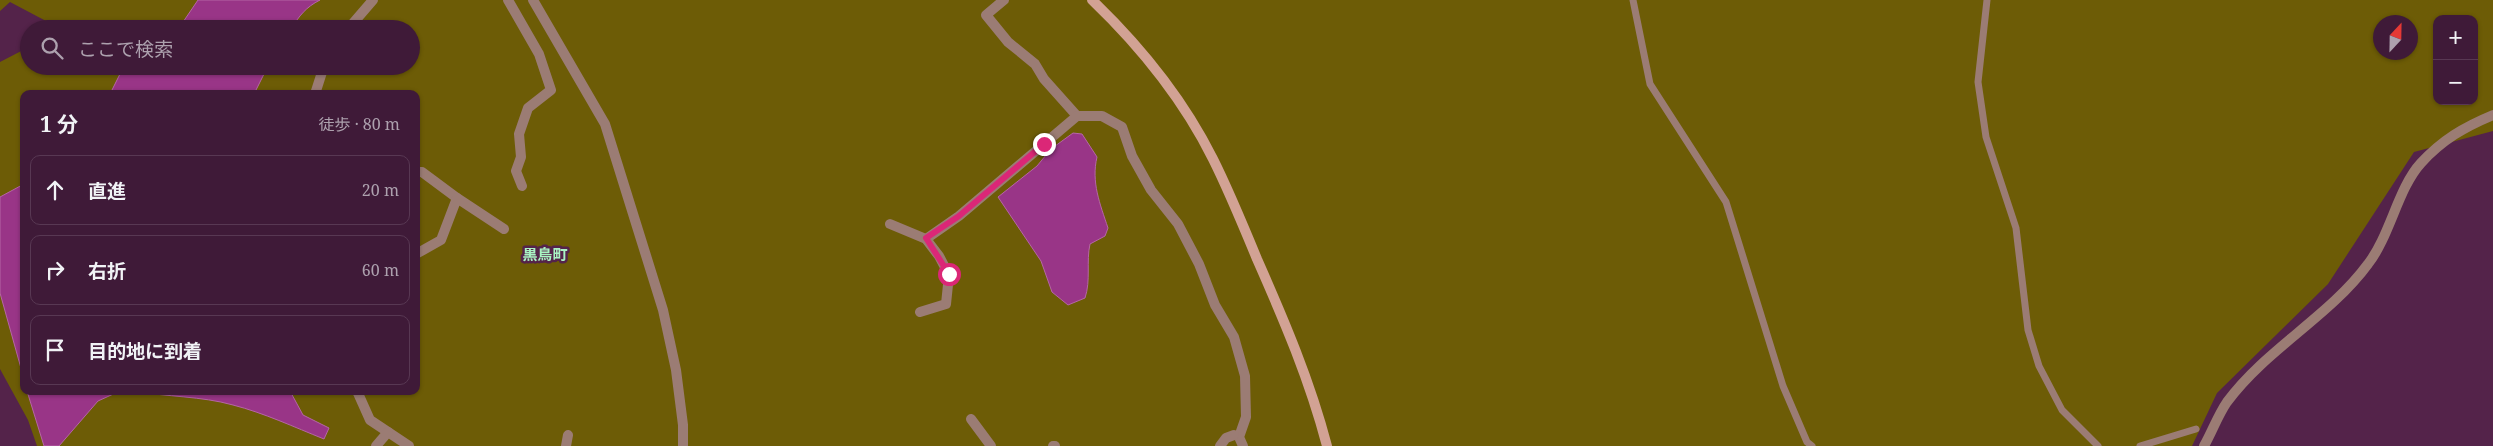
<!DOCTYPE html>
<html lang="ja">
<head>
<meta charset="utf-8">
<style>
	body { margin:0; font-family:"Noto Serif","Noto Sans JP",serif; background:#4a2743; color:#f1f3f6 }
	.controls { position:absolute; right:15px; top:15px; display:grid; overflow:hidden; border-radius:10px; box-shadow:0 1px 4px #0004 }
	.controls button { width:45px; height:45px; display:grid; place-items:center; padding:0; border:0; border-bottom:1px solid #583853; background:#3f1a38; color:#f1f3f6; font:25px sans-serif }
	.compass { position:absolute; left:2373px; top:15px; width:45px; height:45px; border-radius:50%; background:#3f1a38; box-shadow:0 1px 4px #0004; rotate:22deg }
	.stop { position:absolute; width:15px; height:15px; margin:-11px; border:4px solid #db2777; border-radius:50%; background:#fff }
	.stop.end { background:#db2777; border-color:#fff; box-shadow:0 1px 5px #0008 }
	.list { margin:0; padding:0; list-style:none }
	h2 { display:flex; justify-content:space-between; align-items:center; height:65px; margin:0; padding:0 20px; font-size:21px }
	h2 small { font-size:16px; font-weight:400; color:#ada1ae }
	.list li { display:grid; grid-template-columns:32px 1fr auto; gap:15px; align-items:center; box-sizing:border-box; height:70px; margin:0 10px 10px; padding:0 10px; border:1px solid #583853; border-radius:10px }
	.list b { display:block; font-size:19px; white-space:nowrap }
	.list em { font-size:16px; font-style:normal; color:#ada1ae }
	.icon { flex:none; width:28px; height:28px; fill:none; stroke:currentColor; stroke-width:2; stroke-linecap:round; stroke-linejoin:round }
	.map { position:relative; flex:none; width:2493px; height:446px; overflow:hidden }
	.search { position:absolute; background:#3f1a38; box-shadow:0 1px 4px #0004; left:20px; top:20px; width:400px; height:55px; display:flex; align-items:center; gap:12px; box-sizing:border-box; padding:0 18px; border-radius:28px; color:#ada1ae; font-size:19px }
	.panel { position:absolute; background:#3f1a38; box-shadow:0 1px 4px #0004; left:20px; top:90px; width:400px; height:305px; border-radius:10px }
	.map>svg:first-child { display:block }
	.green { fill:#6d5c06; fill-rule:evenodd }
	.water { fill:#993587; stroke:#b566a6 }
	.lines { fill:none; stroke-linecap:round; stroke-linejoin:round }
	.lane { stroke:#9b7c74; stroke-width:7 }
	.street { stroke:#9b7c74; stroke-width:10 }
	.secondary { stroke:#d2a294; stroke-width:10 }
	.route { stroke:#db2777; stroke-width:6 }
	.labels { text-anchor:middle; dominant-baseline:central; stroke-width:5; stroke-linejoin:round; paint-order:stroke }
	.neighbourhood-label { font-size:15px; font-weight:bold; fill:#a9f4c3; stroke:#54234a }
</style>
</head>
<body>
<div class="map">
<svg width="2493" height="446" viewBox="0 0 2493 446">
	<rect width="100%" height="100%" fill="#54234a"/>
	<path class="green" d="M 0,0 L 2493,0 L 2493,131 L 2414,152 L 2328,284 L 2217,393 L 2192,446 L 37,446 L 28,420 L 0,369 L 0,62 L 29,47 L 29,66 L 411,66 L 411,29 L 37,29 L 46,21 L 10,2 L 0,11 ZM 2437,19 L 2474,19 L 2474,101 L 2437,101 ZM 2380,22 L 2410,22 L 2410,52 L 2380,52 ZM 24,94 L 416,94 L 416,391 L 24,391 Z"/>
	<g class="water">
		<path d="M 198,0 L 320,0 C 306,7 299,16 291,29 L 172,29 L 181,25 Z"/>
		<polygon points="124,66 268,66 254,94 108,94 112,90"/>
		<path d="M 1073,133 L 1082,134 L 1097,157 C 1091,182 1100,204 1108,228 L 1105,236 L 1090,244 C 1086,262 1091,280 1085,298 L 1068,305 L 1052,292 L 1041,261 L 998,197 L 1037,166 L 1051,149 Z"/>
		<polygon points="24,184 24,379 0,293 0,197"/>
		<polygon points="27,391 120,391 98,401 59,446 44,446"/>
		<path d="M 134,391 L 290,391 L 303,415 L 329,428 L 324,439 C 294,427 264,413 233,405 C 201,396 167,397 134,391 Z"/>
	</g>
	<g class="lines">
		<g class="lane">
			<polyline points="1633,0 1650,84 1726,202 1783,386 1807,442 1812,446"/>
			<polyline points="1987,0 1978,82 1986,137 2016,228 2028,330 2039,366 2062,410 2098,446"/>
			<polyline points="2140,446 2196,429"/>
		</g>
		<g class="street">
			<polyline points="508,0 539,54 551,90 528,108 519,134 521,157 516,171 522,186"/>
			<polyline points="533,0 605,124 663,310 676,370 683,425 683,446"/>
			<polyline points="1004,0 986,15 1008,42 1035,64 1044,79 1077,116"/>
			<polyline points="348,29 373,0"/>
			<polyline points="315,94 324,66"/>
			<polyline points="416,172 422,172 457,198"/>
			<polyline points="890,224 926,239 939,256 949,275 946,304 920,312"/>
			<polyline points="926,239 959,216 1077,116 1102,116 1122,127 1132,156 1151,190 1178,224 1199,264 1215,305 1234,337 1245,376 1246,417 1239,437 1243,446"/>
			<polyline points="416,254 441,240 457,198 504,229"/>
			<polyline points="357,391 370,420 409,446"/>
			<polyline points="971,419 991,446"/>
			<polyline points="376,446 388,432"/>
			<polyline points="566,446 568,435"/>
			<polyline points="1053,446 1055,446"/>
			<polyline points="1220,446 1226,438 1234,435"/>
			<path d="M 2204,446 C 2212,432 2218,415 2227,402 C 2266,349 2329,317 2368,264 C 2390,236 2398,188 2421,163 C 2442,140 2464,127 2493,115"/>
		</g>
		<path class="secondary" d="M 1092,0 C 1140,46 1183,99 1213,159 C 1229,191 1243,225 1257,259 C 1284,320 1310,381 1327,446"/>
	</g>
	<g class="lines">
		<polyline class="route" points="949,274 926,238 959,216 1044,144"/>
	</g>
	<g class="labels">
		<g class="neighbourhood-label">
			<text x="545" y="254">黒鳥町</text>
		</g>
	</g>
</svg>
<div class="controls">
<button>+</button>
<button>−</button>
</div>
<svg class="compass" viewBox="-18 -18 36 36"><path d="M0-13l5 13h-10z" fill="#e53935"/><path d="M0 13l5-13h-10z" fill="#ada1ae"/></svg>
<div class="stop" style="left:949px;top:274px"></div>
<div class="stop end" style="left:1044px;top:144px"></div>
<div class="search"><svg class="icon" aria-label="search" viewBox="0 0 24 24"><circle cx="10" cy="10" r="6"/><path d="M15 15l6 6"/></svg>ここで検索</div>
<section class="panel">
<h2>1 分<small>徒歩 · 80 m</small></h2>
<ul class="list">
<li><svg class="icon" aria-label="ahead" viewBox="0 0 24 24"><path d="M12 20V5M6 11l6-6 6 6"/></svg><div><b>直進</b></div><em>20 m</em></li>
<li><svg class="icon" aria-label="right" viewBox="0 0 24 24"><path d="M7 20v-9h11M14 6l5 5-5 5"/></svg><div><b>右折</b></div><em>60 m</em></li>
<li><svg class="icon" aria-label="arrive" viewBox="0 0 24 24"><path d="M6 21V4h12l-3 4 3 4H6"/></svg><div><b>目的地に到着</b></div></li>
</ul>
</section>
</div>
</body>
</html>
